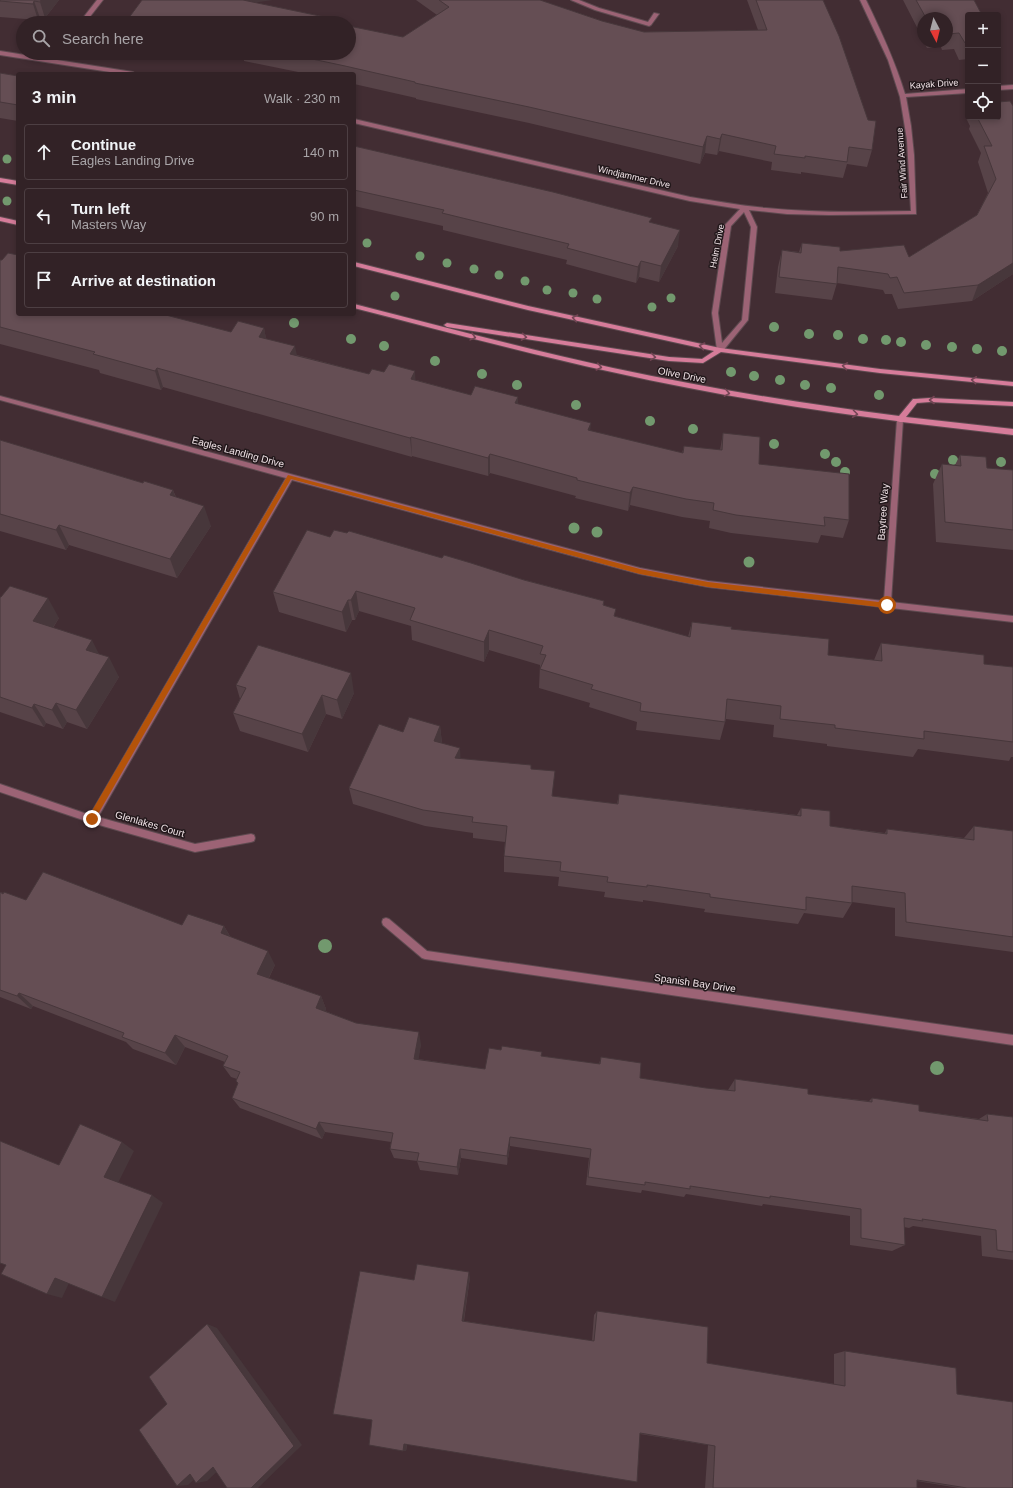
<!DOCTYPE html>
<html lang="en">
<head>
<meta charset="utf-8">
<style>
	body { margin:0; font-family:Arial,sans-serif; background:#3d2f32; color:#f1f3f6 }
	.controls { position:absolute; right:12px; top:12px; display:grid; overflow:hidden; border-radius:4px; box-shadow:0 2px 6px #0003 }
	.controls button { width:36px; height:36px; display:grid; place-items:center; padding:0; border:0; border-bottom:1px solid #4d3f43; background:#322226; color:#f1f3f6; font:20px sans-serif }
	.compass { position:absolute; left:917px; top:12px; width:36px; height:36px; border-radius:50%; background:#322226; box-shadow:0 2px 6px #0003; rotate:173deg }
	.stop { position:absolute; width:12px; height:12px; margin:-9px; border:3px solid #b45309; border-radius:50%; background:#fff }
	.stop.end { background:#b45309; border-color:#fff; box-shadow:0 1px 4px #0008 }
	.list { margin:0; padding:0; list-style:none }
	h2 { display:flex; justify-content:space-between; align-items:center; height:52px; margin:0; padding:0 16px; font-size:17px }
	h2 small { font-size:13px; font-weight:400; color:#a8a4a7 }
	.list li { display:grid; grid-template-columns:26px 1fr auto; gap:12px; align-items:center; box-sizing:border-box; height:56px; margin:0 8px 8px; padding:0 8px; border:1px solid #4d3f43; border-radius:4px }
	.list b { display:block; font-size:15px; white-space:nowrap }
	.list p { margin:0; font-size:13px; white-space:nowrap; color:#a8a4a7 }
	.list em { font-size:13px; font-style:normal; color:#a8a4a7 }
	.icon { flex:none; width:22px; height:22px; fill:none; stroke:currentColor; stroke-width:2; stroke-linecap:round; stroke-linejoin:round }
	.map { position:relative; flex:none; width:1013px; height:1488px; overflow:hidden }
	.search { position:absolute; background:#322226; box-shadow:0 2px 6px #0003; left:16px; top:16px; width:340px; height:44px; display:flex; align-items:center; gap:10px; box-sizing:border-box; padding:0 14px; border-radius:22px; color:#a8a4a7; font-size:15px }
	.panel { position:absolute; background:#322226; box-shadow:0 2px 6px #0003; left:16px; top:72px; width:340px; height:244px; border-radius:4px }
	.map>svg:first-child { display:block }
	.lines { fill:none; stroke-linecap:round; stroke-linejoin:round }
	.street-casing { stroke:#5e4a50; stroke-width:2 }
	.secondary-casing { stroke:#5e4a50; stroke-width:2 }
	.street { fill:#9c6375; fill-rule:evenodd }
	.secondary { fill:#d67c9a; fill-rule:evenodd }
	.tree { fill:#72996e }
	.wall { fill:#574348 }
	.shaded-wall { fill:#47373b }
	.building { fill:#654e54; stroke:#47373b }
	.oneway { stroke:#734554 }
	.route { fill:#b45309 }
	.labels { text-anchor:middle; dominant-baseline:central; stroke-width:3; stroke-linejoin:round; paint-order:stroke }
	.far-street-label { font-size:9px; fill:#f2e4e8; stroke:#22181b }
	.street-label { font-size:10px; fill:#f2e4e8; stroke:#22181b }
</style>
</head>
<body>
<div class="map">
<svg width="1013" height="1488" viewBox="0 0 1013 1488">
	<rect width="100%" height="100%" fill="#422d33"/>
	<g class="lines">
		<defs>
			<g id="street">
				<polygon points="97,0 103,0 85,23 79,23"/>
				<polygon points="571,0 579,0 599,8 648,22 654,13 659,14 651,25 649,26 595,10"/>
				<path d="M 860,0 L 866,0 C 881,31 895,61 905,94 L 968,89 L 968,93 L 906,97 L 911,126 L 914,155 L 916,214 L 829,215 L 787,214 L 749,210 L 757,227 L 748,320 L 722,352 L 720,352 L 717,350 L 712,313 L 725,225 L 740,209 L 690,201 L 354,123 L 354,119 L 690,197 C 715,201 741,206 766,208 C 814,213 863,212 911,211 L 907,140 L 900,97 L 888,60 ZM 744,212 L 751,227 L 742,320 L 722,343 L 718,313 L 731,226 Z"/>
				<polygon points="0,51 133,72 136,74 123,74 0,55"/>
				<polygon points="1013,85 1013,89 998,90 998,86"/>
				<polygon points="0,396 640,568 708,581 884,601 897,420 900,418 903,420 891,602 1013,616 1013,622 708,587 640,574 292,480 98,817 195,844 251,834 254,835 255,838 254,841 251,842 195,852 92,823 0,792 0,784 90,815 286,478 0,400"/>
				<polygon points="386,918 389,919 427,951 1013,1035 1013,1045 425,959 422,958 383,925 382,922 383,919"/>
			</g>
			<g id="secondary">
				<polygon points="0,178 18,181 18,185 0,182"/>
				<polygon points="0,217 18,221 18,225 0,221"/>
				<polygon points="354,262 528,306 720,348 880,369 1013,382 1013,386 880,373 721,352 703,363 669,361 447,327 444,325 447,323 669,357 702,359 714,351 528,310 354,266"/>
				<path d="M 354,304 C 440,326 526,349 613,368 C 707,388 803,404 899,416 L 913,399 L 915,399 L 930,398 L 1013,402 L 1013,406 L 930,402 L 917,403 L 906,417 L 1013,429 L 1013,435 L 902,422 L 900,422 L 897,421 C 801,409 706,393 612,372 C 525,353 440,330 354,308 Z"/>
			</g>
		</defs>
		<use href="#street" class="street-casing"/>
		<use href="#secondary" class="secondary-casing"/>
		<use href="#street" class="street"/>
		<use href="#secondary" class="secondary"/>
	</g>
	<g class="tree">
		<circle cx="7" cy="159" r="4.5"/>
		<circle cx="7" cy="201" r="4.5"/>
		<circle cx="367" cy="243" r="4.5"/>
		<circle cx="420" cy="256" r="4.5"/>
		<circle cx="447" cy="263" r="4.5"/>
		<circle cx="474" cy="269" r="4.5"/>
		<circle cx="499" cy="275" r="4.5"/>
		<circle cx="525" cy="281" r="4.5"/>
		<circle cx="547" cy="290" r="4.5"/>
		<circle cx="573" cy="293" r="4.5"/>
		<circle cx="395" cy="296" r="4.5"/>
		<circle cx="671" cy="298" r="4.5"/>
		<circle cx="597" cy="299" r="4.5"/>
		<circle cx="652" cy="307" r="4.5"/>
		<circle cx="294" cy="323" r="5"/>
		<circle cx="774" cy="327" r="5"/>
		<circle cx="809" cy="334" r="5"/>
		<circle cx="838" cy="335" r="5"/>
		<circle cx="351" cy="339" r="5"/>
		<circle cx="863" cy="339" r="5"/>
		<circle cx="886" cy="340" r="5"/>
		<circle cx="901" cy="342" r="5"/>
		<circle cx="926" cy="345" r="5"/>
		<circle cx="384" cy="346" r="5"/>
		<circle cx="952" cy="347" r="5"/>
		<circle cx="977" cy="349" r="5"/>
		<circle cx="1002" cy="351" r="5"/>
		<circle cx="435" cy="361" r="5"/>
		<circle cx="731" cy="372" r="5"/>
		<circle cx="482" cy="374" r="5"/>
		<circle cx="754" cy="376" r="5"/>
		<circle cx="780" cy="380" r="5"/>
		<circle cx="517" cy="385" r="5"/>
		<circle cx="805" cy="385" r="5"/>
		<circle cx="831" cy="388" r="5"/>
		<circle cx="879" cy="395" r="5"/>
		<circle cx="576" cy="405" r="5"/>
		<circle cx="650" cy="421" r="5"/>
		<circle cx="693" cy="429" r="5"/>
		<circle cx="774" cy="444" r="5"/>
		<circle cx="825" cy="454" r="5"/>
		<circle cx="953" cy="460" r="5"/>
		<circle cx="836" cy="462" r="5"/>
		<circle cx="1001" cy="462" r="5"/>
		<circle cx="845" cy="472" r="5"/>
		<circle cx="935" cy="474" r="5"/>
		<circle cx="574" cy="528" r="5.5"/>
		<circle cx="597" cy="532" r="5.5"/>
		<circle cx="749" cy="562" r="5.5"/>
		<circle cx="325" cy="946" r="7"/>
		<circle cx="937" cy="1068" r="7"/>
	</g>
	<g class="wall">
		<polygon points="0,0 59,0 45,18 40,18 38,20 0,17"/>
		<polygon points="416,0 540,0 602,21 644,32 758,30 747,0 823,0 872,150 867,167 847,164 843,178 801,172 801,174 771,170 772,162 719,151 717,155 705,153 700,164 529,123 416,99 416,98 354,84 354,74 308,74 244,61 243,53 349,53 403,37 437,15"/>
		<polygon points="903,0 974,0 968,15 968,59 959,60 954,49 942,50 941,47 927,48 924,42 947,42 947,18 923,18 923,39"/>
		<polygon points="0,73 18,76 18,121 0,118"/>
		<polygon points="968,117 998,117 1013,274 972,301 898,309 892,294 885,294 883,290 837,283 832,300 775,293 778,267 782,250 799,252 802,243 840,251 909,257 977,215 988,193 978,162 981,153 969,129 970,126 967,120"/>
		<polygon points="354,146 651,222 678,246 659,282 639,277 636,283 566,264 567,260 443,230 443,226 354,206"/>
		<polygon points="0,260 2,260 18,314 231,332 264,328 266,339 297,355 369,374 416,380 471,395 518,404 590,431 682,453 684,446 720,450 723,433 759,464 849,520 843,538 821,535 818,543 731,533 709,528 710,521 682,517 630,505 628,511 575,498 576,496 490,473 488,476 412,456 412,457 163,387 161,390 100,373 99,370 0,344"/>
		<polygon points="0,440 143,483 173,490 176,497 211,526 177,578 69,545 66,550 0,531"/>
		<polygon points="960,455 987,468 1013,470 1013,550 936,542 933,484 942,464 955,465"/>
		<polygon points="330,537 442,558 604,601 604,605 615,616 688,637 692,622 731,629 828,655 874,660 881,643 984,664 1013,667 1013,757 1011,757 1009,761 918,749 913,757 827,746 827,744 773,737 774,725 726,719 725,722 720,740 636,730 637,722 589,707 590,703 539,688 540,665 489,650 484,662 412,640 411,626 359,611 355,620 352,620 346,632 279,612 273,592"/>
		<polygon points="0,597 59,618 53,628 99,654 119,677 87,729 67,722 63,729 46,723 44,727 0,712"/>
		<polygon points="236,685 354,693 342,719 326,714 308,752 240,731 233,713 240,699"/>
		<polygon points="440,726 442,743 461,759 531,769 553,796 617,804 619,794 797,815 801,808 830,826 885,833 887,829 964,838 974,826 1013,831 1013,952 895,936 895,908 852,902 852,903 843,918 804,913 798,924 704,912 705,909 643,900 643,902 604,897 605,892 558,886 559,877 504,872 504,856 505,842 473,838 473,833 425,826 353,804 349,788 403,732"/>
		<polygon points="0,892 26,900 182,925 224,926 230,936 275,965 269,978 321,996 326,1009 325,1011 356,1023 421,1044 418,1059 485,1069 541,1056 599,1064 601,1057 640,1078 706,1088 728,1090 735,1079 808,1094 869,1101 872,1098 919,1111 979,1119 987,1114 1013,1117 1013,1260 982,1256 981,1236 913,1226 909,1228 904,1227 905,1245 892,1251 850,1245 850,1216 763,1204 762,1206 686,1194 684,1197 642,1190 641,1193 586,1185 589,1158 510,1146 507,1165 461,1158 458,1175 420,1170 417,1161 394,1158 390,1149 391,1142 325,1132 322,1139 240,1108 232,1098 238,1084 236,1081 237,1079 231,1077 223,1066 225,1062 185,1047 176,1065 133,1049 126,1042 33,1006 31,1009 0,997"/>
		<polygon points="470,1277 464,1321 592,1341 594,1315 597,1311 707,1363 834,1384 834,1354 845,1351 957,1394 1013,1488 959,1488 917,1481 917,1488 705,1488 708,1445 640,1434 407,1445 406,1451 403,1451 414,1280"/>
	</g>
	<g class="shaded-wall">
		<polygon points="41,0 59,0 45,18 40,2"/>
		<polygon points="207,0 273,0 208,9"/>
		<polygon points="34,1 40,18 38,20 33,4"/>
		<polygon points="722,134 719,151 717,155 720,139"/>
		<polygon points="707,136 705,153 700,164 703,147"/>
		<polygon points="680,230 678,246 659,282 661,266"/>
		<polygon points="641,261 639,277 636,283 638,267"/>
		<polygon points="1013,263 1013,274 972,301 978,285"/>
		<polygon points="264,328 268,348 259,337"/>
		<polygon points="295,346 299,365 290,354"/>
		<polygon points="157,368 163,387 161,390 155,371"/>
		<polygon points="415,371 416,390 411,379"/>
		<polygon points="518,397 518,416 515,403"/>
		<polygon points="591,423 589,442 588,430"/>
		<polygon points="411,437 412,456 412,457 410,438"/>
		<polygon points="490,454 490,473 488,476 488,458"/>
		<polygon points="633,487 630,505 628,511 630,493"/>
		<polygon points="173,490 180,510 170,495"/>
		<polygon points="204,506 211,526 177,578 170,559"/>
		<polygon points="59,525 69,545 66,550 56,530"/>
		<polygon points="356,591 359,611 355,620 351,600"/>
		<polygon points="48,598 59,618 44,641 33,621"/>
		<polygon points="348,600 352,620 346,632 342,612"/>
		<polygon points="489,630 489,650 484,662 484,642"/>
		<polygon points="92,640 102,660 86,650"/>
		<polygon points="109,657 119,677 87,729 76,710"/>
		<polygon points="351,673 354,693 342,719 337,700"/>
		<polygon points="322,695 326,714 308,752 302,734"/>
		<polygon points="56,703 67,722 63,729 52,710"/>
		<polygon points="34,704 46,723 44,727 32,708"/>
		<polygon points="440,726 442,744 434,741"/>
		<polygon points="460,748 461,765 455,758"/>
		<polygon points="224,926 232,940 221,933"/>
		<polygon points="268,951 275,965 264,987 257,974"/>
		<polygon points="19,993 33,1006 31,1009 17,996"/>
		<polygon points="321,996 326,1009 322,1020 316,1008"/>
		<polygon points="419,1032 421,1044 417,1070 414,1059"/>
		<polygon points="175,1035 185,1047 176,1065 165,1053"/>
		<polygon points="319,1122 325,1132 322,1139 316,1129"/>
		<polygon points="510,1137 510,1146 507,1165 507,1156"/>
		<polygon points="122,1142 134,1151 117,1185 104,1177"/>
		<polygon points="460,1149 461,1158 458,1175 457,1167"/>
		<polygon points="152,1195 163,1203 115,1302 102,1297"/>
		<polygon points="469,1272 470,1277 463,1325 462,1321"/>
		<polygon points="55,1278 69,1283 62,1298 47,1294"/>
		<polygon points="207,1324 217,1328 302,1445 258,1488 251,1488"/>
		<polygon points="404,1444 407,1444 406,1451 403,1451"/>
		<polygon points="223,1466 207,1481 196,1483 213,1467"/>
		<polygon points="201,1473 188,1485 177,1486 190,1474"/>
	</g>
	<g class="building">
		<polygon points="0,0 41,0 40,2 34,1 33,4 0,1"/>
		<polygon points="142,0 243,0 344,21 342,23 125,23"/>
		<polygon points="439,0 540,0 602,21 644,32 767,30 756,0 823,0 839,36 868,120 876,121 872,150 849,147 847,162 805,156 805,158 774,154 776,146 722,134 720,139 707,136 703,147 529,107 415,83 415,82 345,66 284,53 349,53 349,26 403,37 449,7"/>
		<polygon points="916,0 974,0 982,15 968,15 968,43 965,43 959,33 948,34 947,32 947,18 926,18"/>
		<polygon points="0,73 18,76 18,105 0,102"/>
		<polygon points="1010,101 1013,106 1013,263 978,285 904,293 897,277 890,278 888,274 838,267 837,284 779,277 782,250 801,253 802,243 840,247 840,251 904,245 909,257 977,215 996,179 984,146 992,146 977,117 998,117 998,102"/>
		<polygon points="354,146 553,192 652,218 649,222 680,230 661,266 641,261 638,267 567,248 569,244 442,213 444,210 354,190"/>
		<polygon points="8,253 18,255 18,314 162,314 231,332 238,321 264,328 259,337 295,346 290,354 369,374 372,369 384,372 389,364 415,371 411,379 471,395 475,386 518,397 515,403 591,423 588,430 683,453 684,446 722,450 723,433 760,437 759,464 849,474 849,520 824,517 825,526 736,515 713,510 714,503 686,499 633,487 630,493 577,480 577,478 490,454 488,458 411,437 410,438 157,368 155,371 93,354 95,352 0,327 0,260 2,260"/>
		<polygon points="0,440 143,483 144,481 173,490 170,495 204,506 170,559 59,525 56,530 0,514"/>
		<polygon points="960,455 986,457 987,468 1013,470 1013,530 945,522 942,464 961,466"/>
		<polygon points="307,530 330,537 334,530 347,533 349,531 442,558 444,555 471,563 524,580 604,601 603,605 616,609 614,616 690,637 692,622 732,627 731,629 829,639 828,655 882,661 881,643 984,655 984,664 1013,667 1013,742 924,731 924,739 835,728 835,725 780,719 781,706 727,699 725,722 640,711 641,703 591,689 593,685 540,669 546,655 540,654 543,646 489,630 484,642 410,620 415,608 356,591 351,600 348,600 342,612 273,592"/>
		<polygon points="10,586 48,598 33,621 92,640 86,650 109,657 76,710 56,703 52,710 34,704 32,708 0,697 0,597 1,597"/>
		<polygon points="258,645 351,673 337,700 322,695 302,734 233,713 246,688 236,685"/>
		<polygon points="409,717 440,726 434,741 460,748 455,758 531,765 531,769 555,771 552,796 618,804 619,794 801,816 801,808 830,811 830,826 887,834 887,829 974,840 974,826 1013,831 1013,937 906,922 905,893 852,886 852,903 806,897 806,910 710,897 710,894 647,885 647,887 607,882 608,877 560,871 561,862 504,856 507,826 472,822 473,817 423,810 349,788 379,724 403,732"/>
		<polygon points="43,872 182,925 188,914 224,926 221,933 268,951 257,974 321,996 316,1008 356,1023 419,1032 414,1059 485,1069 489,1048 501,1050 502,1046 542,1052 541,1056 600,1064 601,1057 641,1063 640,1078 706,1088 735,1091 735,1079 808,1089 808,1094 872,1102 872,1098 919,1105 919,1111 988,1121 987,1114 1013,1117 1013,1252 997,1250 996,1230 922,1219 923,1221 904,1218 905,1245 861,1238 861,1209 770,1196 770,1198 690,1186 690,1189 645,1182 645,1185 588,1177 591,1149 510,1137 507,1156 460,1149 457,1167 417,1161 419,1153 390,1149 393,1133 319,1122 316,1129 232,1098 238,1083 236,1081 240,1072 223,1066 228,1056 175,1035 165,1053 122,1037 124,1033 19,993 17,996 0,990 0,892 3,894 4,892 26,900"/>
		<polygon points="80,1124 122,1142 104,1177 152,1195 102,1297 55,1278 47,1294 1,1274 6,1265 0,1263 0,1141 59,1165"/>
		<polygon points="417,1264 469,1272 462,1321 594,1341 597,1311 708,1327 707,1363 845,1386 845,1351 956,1368 957,1394 1013,1402 1013,1488 967,1488 917,1480 917,1488 713,1488 715,1446 640,1433 637,1482 404,1444 403,1451 369,1445 372,1420 333,1414 360,1271 414,1280"/>
		<polygon points="207,1324 294,1446 251,1488 227,1488 213,1467 196,1483 190,1474 177,1486 139,1430 167,1404 149,1377"/>
	</g>
	<defs><path id="oneway-chevron" d="M-2-3.5L2.5 0L-2 3.5" fill="none" stroke-width="1.6" stroke-linecap="round" stroke-linejoin="round"/></defs>
	<g class="oneway">
		<use href="#oneway-chevron" transform="translate(575 318) rotate(-168)"/>
		<use href="#oneway-chevron" transform="translate(473 337) rotate(15)"/>
		<use href="#oneway-chevron" transform="translate(524 337) rotate(9)"/>
		<use href="#oneway-chevron" transform="translate(702 346) rotate(-168)"/>
		<use href="#oneway-chevron" transform="translate(653 357) rotate(9)"/>
		<use href="#oneway-chevron" transform="translate(845 366) rotate(-172)"/>
		<use href="#oneway-chevron" transform="translate(599 367) rotate(13)"/>
		<use href="#oneway-chevron" transform="translate(974 380) rotate(-174)"/>
		<use href="#oneway-chevron" transform="translate(727 393) rotate(10)"/>
		<use href="#oneway-chevron" transform="translate(932 400) rotate(180)"/>
		<use href="#oneway-chevron" transform="translate(855 414) rotate(7)"/>
	</g>
	<polygon class="route" points="288,475 640,569 708,582 887,603 890,605 887,608 708,587 640,574 291,479 94,821 89,821 89,816"/>
	<g class="labels">
		<g class="far-street-label">
			<text transform="translate(934 84) rotate(-4)">Kayak Drive</text>
			<text transform="translate(902 163) rotate(-94)">Fair Wind Avenue</text>
			<text transform="translate(634 177) rotate(13)">Windjammer Drive</text>
			<text transform="translate(717 246) rotate(-79)">Helm Drive</text>
		</g>
		<g class="street-label">
			<text transform="translate(682 375) rotate(11)">Olive Drive</text>
			<text transform="translate(238 452) rotate(15)">Eagles Landing Drive</text>
			<text transform="translate(883 512) rotate(-86)">Baytree Way</text>
			<text transform="translate(150 824) rotate(16)">Glenlakes Court</text>
			<text transform="translate(695 983) rotate(8)">Spanish Bay Drive</text>
		</g>
	</g>
</svg>
<div class="controls">
<button>+</button>
<button>−</button>
<button><svg class="icon" aria-label="locate" viewBox="0 0 24 24"><circle cx="12" cy="12" r="6"/><path d="M12 2v4M12 18v4M2 12h4M18 12h4"/></svg></button>
</div>
<svg class="compass" viewBox="-18 -18 36 36"><path d="M0-13l5 13h-10z" fill="#e53935"/><path d="M0 13l5-13h-10z" fill="#a8a4a7"/></svg>
<div class="stop" style="left:887px;top:605px"></div>
<div class="stop end" style="left:92px;top:819px"></div>
<div class="search"><svg class="icon" aria-label="search" viewBox="0 0 24 24"><circle cx="10" cy="10" r="6"/><path d="M15 15l6 6"/></svg>Search here</div>
<section class="panel">
<h2>3 min<small>Walk · 230 m</small></h2>
<ul class="list">
<li><svg class="icon" aria-label="ahead" viewBox="0 0 24 24"><path d="M12 20V5M6 11l6-6 6 6"/></svg><div><b>Continue</b><p>Eagles Landing Drive</p></div><em>140 m</em></li>
<li><svg class="icon" aria-label="left" viewBox="0 0 24 24"><path d="M17 20v-9H6M10 6l-5 5 5 5"/></svg><div><b>Turn left</b><p>Masters Way</p></div><em>90 m</em></li>
<li><svg class="icon" aria-label="arrive" viewBox="0 0 24 24"><path d="M6 21V4h12l-3 4 3 4H6"/></svg><div><b>Arrive at destination</b></div></li>
</ul>
</section>
</div>
</body>
</html>
